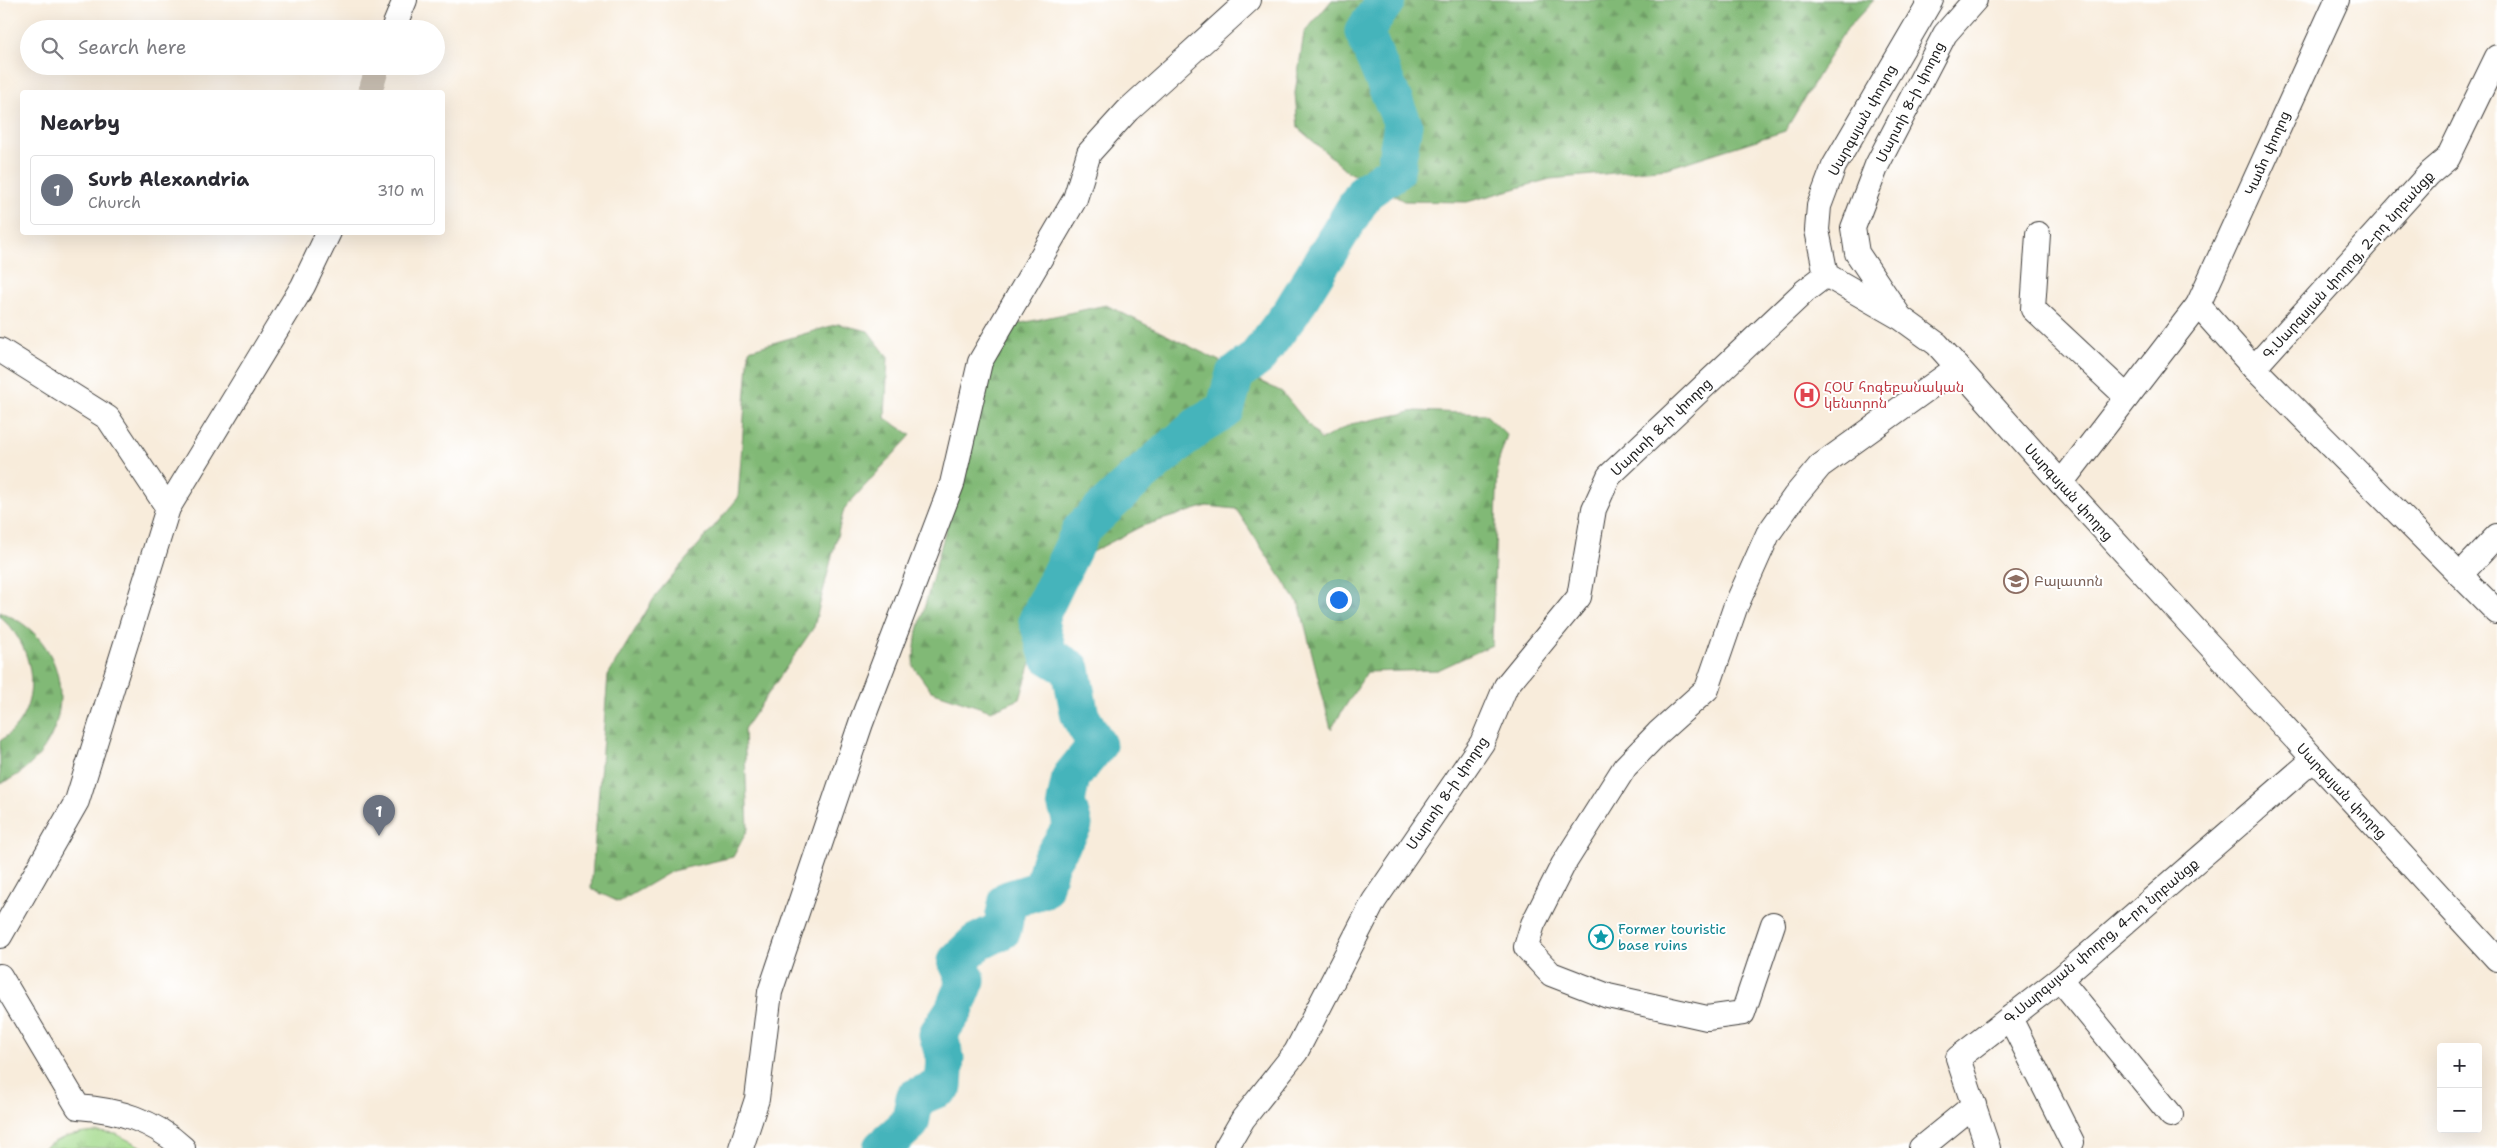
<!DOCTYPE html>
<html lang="en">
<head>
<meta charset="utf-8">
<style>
	body { margin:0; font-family:"Shantell Sans","Noto Sans Armenian",sans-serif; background:#f2f2f3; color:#2b2b33 }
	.controls { position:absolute; right:15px; bottom:15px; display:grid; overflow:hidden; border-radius:5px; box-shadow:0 5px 20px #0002 }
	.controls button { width:45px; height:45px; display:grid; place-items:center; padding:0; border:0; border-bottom:1px solid #e1e1e2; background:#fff; color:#2b2b33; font:25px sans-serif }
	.you { position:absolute; left:1338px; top:599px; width:18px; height:18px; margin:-12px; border:4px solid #fff; border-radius:50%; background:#1a73e8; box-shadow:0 0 0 8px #1a73e833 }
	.badge { display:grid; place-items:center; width:32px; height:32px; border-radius:50%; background:#c8321e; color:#fff; font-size:16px; font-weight:700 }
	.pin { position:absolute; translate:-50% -41px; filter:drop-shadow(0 1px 2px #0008) }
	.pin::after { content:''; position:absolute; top:26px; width:18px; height:15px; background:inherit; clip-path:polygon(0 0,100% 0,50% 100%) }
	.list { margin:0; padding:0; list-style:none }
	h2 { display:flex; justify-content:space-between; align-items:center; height:65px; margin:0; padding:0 20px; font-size:21px }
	h2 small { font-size:16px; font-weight:400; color:#7c7c81 }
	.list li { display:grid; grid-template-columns:32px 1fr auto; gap:15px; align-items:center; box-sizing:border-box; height:70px; margin:0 10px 10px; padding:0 10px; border:1px solid #e1e1e2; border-radius:5px }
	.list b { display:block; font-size:19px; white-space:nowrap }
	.list p { margin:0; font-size:16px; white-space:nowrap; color:#7c7c81 }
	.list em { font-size:16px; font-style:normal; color:#7c7c81 }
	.icon { flex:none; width:28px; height:28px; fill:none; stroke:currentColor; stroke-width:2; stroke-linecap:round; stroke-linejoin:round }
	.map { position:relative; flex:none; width:2497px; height:1148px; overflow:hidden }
	.search { position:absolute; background:#fff; box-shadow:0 5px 20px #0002; left:20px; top:20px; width:425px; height:55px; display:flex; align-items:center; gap:12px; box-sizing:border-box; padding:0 18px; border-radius:28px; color:#7c7c81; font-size:19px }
	.panel { position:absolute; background:#fff; box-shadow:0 5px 20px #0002; left:20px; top:90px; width:425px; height:145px; border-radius:5px }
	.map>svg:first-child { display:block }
	.forest { fill:url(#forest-firs); stroke:#4e6a49 }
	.park { fill:url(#park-tufts); stroke:#5f7a53 }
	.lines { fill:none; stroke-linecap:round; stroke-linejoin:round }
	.river { stroke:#44b4bb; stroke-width:39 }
	.minor-tunnel { stroke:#ccc2b5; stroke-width:24; stroke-dasharray:24 12; stroke-linecap:butt }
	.minor-casing { stroke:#3d3b39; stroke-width:26 }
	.minor { stroke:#fff; stroke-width:24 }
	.labels { text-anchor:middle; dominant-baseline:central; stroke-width:4; stroke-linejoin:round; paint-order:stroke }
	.street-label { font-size:14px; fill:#1c1c1c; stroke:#fff }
	.health-label { font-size:14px; fill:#be3a42; stroke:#fff; text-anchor:start }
	.education-label { font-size:14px; fill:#785e54; stroke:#fff; text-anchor:start }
	.culture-label { font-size:14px; fill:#0d838f; stroke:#fff; text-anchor:start }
</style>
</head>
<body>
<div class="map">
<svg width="2497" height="1148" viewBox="0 0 2497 1148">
	<defs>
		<pattern id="forest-firs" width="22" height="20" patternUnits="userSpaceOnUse" patternTransform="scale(1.25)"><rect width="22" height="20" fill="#81b976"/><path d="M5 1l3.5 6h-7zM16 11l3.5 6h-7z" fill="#6f9e66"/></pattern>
		<pattern id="park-tufts" width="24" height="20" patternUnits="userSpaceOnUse" patternTransform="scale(1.25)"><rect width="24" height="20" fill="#a2d98a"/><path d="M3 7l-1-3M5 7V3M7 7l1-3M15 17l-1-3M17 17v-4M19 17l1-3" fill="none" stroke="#8bba76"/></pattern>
	</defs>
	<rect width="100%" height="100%" fill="#fff"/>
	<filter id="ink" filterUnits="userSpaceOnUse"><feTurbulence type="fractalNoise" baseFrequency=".02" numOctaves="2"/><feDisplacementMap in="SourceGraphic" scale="10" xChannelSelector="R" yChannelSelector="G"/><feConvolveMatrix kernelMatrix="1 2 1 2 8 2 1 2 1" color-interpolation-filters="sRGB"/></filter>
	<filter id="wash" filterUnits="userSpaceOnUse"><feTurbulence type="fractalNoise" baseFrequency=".0096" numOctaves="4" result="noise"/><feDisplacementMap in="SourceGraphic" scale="20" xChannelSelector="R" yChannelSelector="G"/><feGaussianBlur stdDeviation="1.12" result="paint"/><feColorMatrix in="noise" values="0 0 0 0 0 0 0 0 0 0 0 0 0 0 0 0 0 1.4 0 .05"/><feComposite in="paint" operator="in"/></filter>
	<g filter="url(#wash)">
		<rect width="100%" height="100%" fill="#f8ecdb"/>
		<g class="forest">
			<polygon points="1332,0 1874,0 1844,32 1785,131 1668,168 1550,179 1467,202 1404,201 1347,171 1298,128 1295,93 1304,33"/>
			<polygon points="1106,305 1282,392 1321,440 1351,424 1416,411 1485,414 1507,435 1498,463 1492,645 1438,670 1367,672 1331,729 1300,606 1236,509 1207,506 1142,526 1059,569 1020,699 991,711 931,691 913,666 916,638 997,343 1017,324"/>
			<polygon points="838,324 868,331 888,357 885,418 911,435 844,509 814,627 744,729 748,829 733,857 672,871 619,902 591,889 608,675 656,595 738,498 749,350"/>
			<path d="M 0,612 C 82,642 78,752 0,784 L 0,741 C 45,711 37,648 0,617 Z"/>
		</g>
		<path class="park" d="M 98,1132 L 116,1134 L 144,1148 L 44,1148 C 60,1136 79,1133 98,1132 Z"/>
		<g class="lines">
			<polyline class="river" points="882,1148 910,1123 915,1098 943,1086 945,1058 938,1034 954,1010 966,980 957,961 976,943 1002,930 1008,900 1043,889 1050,862 1073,825 1066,802 1071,777 1097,745 1080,716 1071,669 1049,656 1038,620 1082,529 1131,483 1197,427 1225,410 1235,374 1256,359 1292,311 1365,192 1395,171 1403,124 1364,32 1386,0"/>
		</g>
	</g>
	<g filter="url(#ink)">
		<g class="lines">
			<polyline class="minor-tunnel" points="370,92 378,66"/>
			<defs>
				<g id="minor">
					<polyline points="1931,0 1834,166 1819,206 1817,230 1826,275 1901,318 1937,344 2061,483 2497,959"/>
					<polyline points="393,29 405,0"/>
					<polyline points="2038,234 2033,309 2127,397"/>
					<polyline points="2198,305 2254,368 2497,612"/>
					<polyline points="1898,314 1857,253 1853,228 1877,165 1945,34 1975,0"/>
					<polyline points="0,350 108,418 168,508"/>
					<polyline points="2254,368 2429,174 2448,158 2497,57"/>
					<polyline points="2061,483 2198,305 2337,0"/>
					<polyline points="2460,575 2497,536"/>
					<polyline points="1773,924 1743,1013 1707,1018 1608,996 1551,974 1526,947 1533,924 1563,865 1625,767 1658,733 1707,689 1735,608 1768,534 1795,496 1820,466 1958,367"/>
					<polyline points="0,936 77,801 168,508 303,286 329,232"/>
					<path d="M 0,976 L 78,1107 C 118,1110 153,1120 183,1148"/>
					<polyline points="2060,979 2171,1115"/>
					<polyline points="2010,1018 2072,1142"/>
					<polyline points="741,1148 757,1099 770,992 861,723 952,484 980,362 1075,199 1089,153 1128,110 1249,0"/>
					<polyline points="1226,1148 1243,1119 1296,1052 1374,901 1482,743 1506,686 1579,597 1594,509 1609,476 1805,291 1826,275"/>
					<polyline points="1921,1148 1974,1105"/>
					<polyline points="1988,1148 1958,1058 2060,979 2314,759"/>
				</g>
			</defs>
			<use href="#minor" class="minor-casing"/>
			<use href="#minor" class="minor"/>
		</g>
	</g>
	<defs>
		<symbol id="hospital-ring" viewBox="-11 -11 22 22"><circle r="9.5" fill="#fff" stroke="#e0444e" stroke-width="1.5"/><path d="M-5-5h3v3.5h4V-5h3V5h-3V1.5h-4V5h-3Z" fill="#e0444e"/></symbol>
		<symbol id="school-ring" viewBox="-11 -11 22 22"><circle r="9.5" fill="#fff" stroke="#8d6e63" stroke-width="1.5"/><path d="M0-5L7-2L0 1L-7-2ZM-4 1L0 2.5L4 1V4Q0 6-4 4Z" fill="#8d6e63"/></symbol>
		<symbol id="sight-ring" viewBox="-11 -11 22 22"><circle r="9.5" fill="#fff" stroke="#0f9aa8" stroke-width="1.5"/><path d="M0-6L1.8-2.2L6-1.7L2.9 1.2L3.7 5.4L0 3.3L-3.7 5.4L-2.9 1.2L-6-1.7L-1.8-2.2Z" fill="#0f9aa8"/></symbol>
	</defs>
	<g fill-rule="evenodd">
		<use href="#hospital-ring" x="1793" y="381" width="28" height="28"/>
		<use href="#school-ring" x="2002" y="567" width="28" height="28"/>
		<use href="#sight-ring" x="1587" y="923" width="28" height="28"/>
	</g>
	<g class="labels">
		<g class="street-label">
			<text transform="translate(1910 102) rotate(-63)">Մարտի 8-ի փողոց</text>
			<text transform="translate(1862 120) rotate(-61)">Սարգսյան փողոց</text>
			<text transform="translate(2267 153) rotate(-66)">Կամո փողոց</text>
			<text transform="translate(2348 265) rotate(-48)">Գ.Սարգսյան փողոց, 2-րդ նրբանցք</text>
			<text transform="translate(1661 427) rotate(-44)">Մարտի 8-ի փողոց</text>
			<text transform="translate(2069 492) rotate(48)">Սարգսյան փողոց</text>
			<text transform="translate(2342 791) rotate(47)">Սարգսյան փողոց</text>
			<text transform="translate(1447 793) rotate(-56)">Մարտի 8-ի փողոց</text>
			<text transform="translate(2101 941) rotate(-40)">Գ.Սարգսյան փողոց, 4-րդ նրբանցք</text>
		</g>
		<g class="health-label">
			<text x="1824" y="387">ՀՕՄ հոգեբանական<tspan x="1824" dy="16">կենտրոն</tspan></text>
		</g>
		<g class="education-label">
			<text x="2034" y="581">Բալատոն</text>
		</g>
		<g class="culture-label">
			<text x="1618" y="929">Former touristic<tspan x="1618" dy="16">base ruins</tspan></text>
		</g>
	</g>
</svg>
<div class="controls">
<button>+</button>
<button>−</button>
</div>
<div class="you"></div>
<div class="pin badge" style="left:379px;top:836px;background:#6b7280">1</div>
<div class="search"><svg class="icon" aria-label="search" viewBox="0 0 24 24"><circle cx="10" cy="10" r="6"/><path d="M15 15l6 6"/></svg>Search here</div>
<section class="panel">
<h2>Nearby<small></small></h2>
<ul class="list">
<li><span class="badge" style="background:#6b7280">1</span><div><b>Surb Alexandria</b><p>Church</p></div><em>310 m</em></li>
</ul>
</section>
</div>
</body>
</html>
